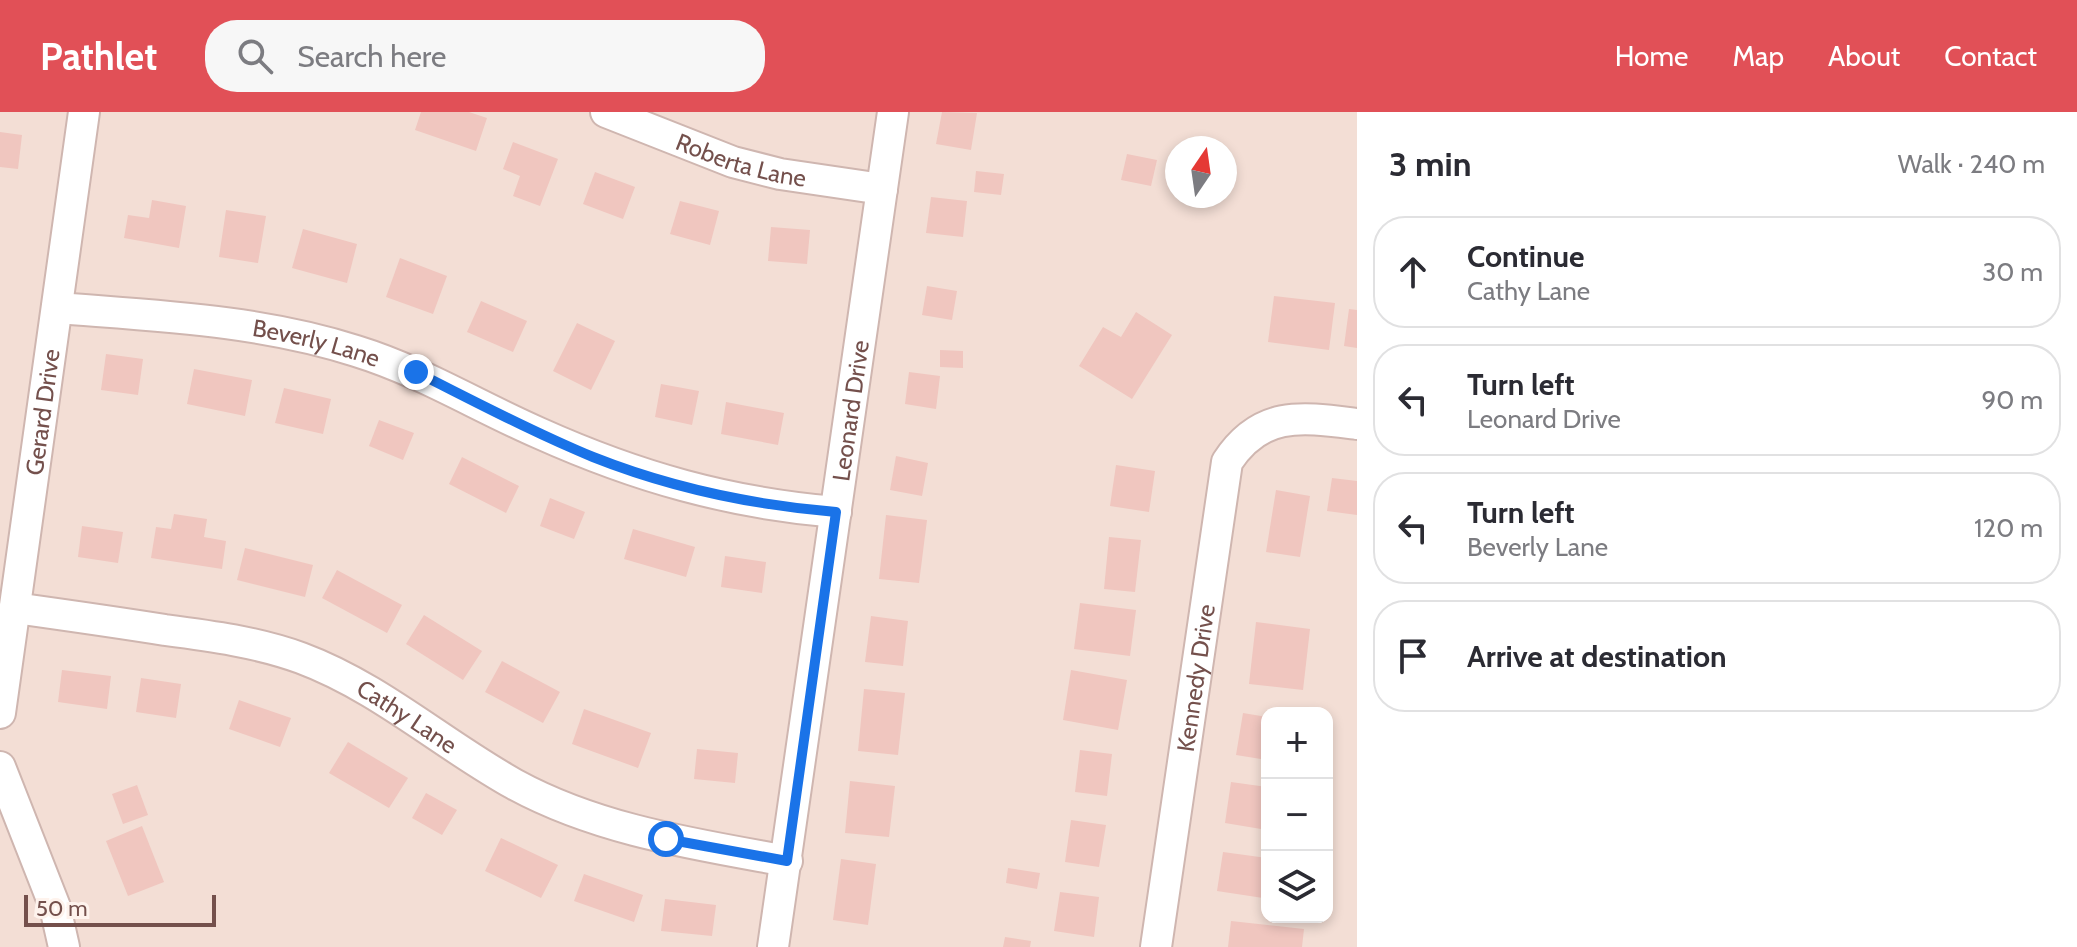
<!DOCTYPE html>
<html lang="en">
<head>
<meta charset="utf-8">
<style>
	body { margin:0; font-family:Cabin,sans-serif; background:#f7f7f7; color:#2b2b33 }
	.controls { position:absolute; right:24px; bottom:24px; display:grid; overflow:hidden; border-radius:16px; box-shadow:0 4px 12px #0003 }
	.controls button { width:72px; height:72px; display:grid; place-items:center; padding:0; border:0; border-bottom:2px solid #e1e1e2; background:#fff; color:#2b2b33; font:40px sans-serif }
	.compass { position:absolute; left:1165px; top:24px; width:72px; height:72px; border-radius:50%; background:#fff; box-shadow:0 4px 12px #0003; rotate:13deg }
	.scale { position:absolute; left:24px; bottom:20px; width:192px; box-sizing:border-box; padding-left:8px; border:4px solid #74504c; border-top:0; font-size:22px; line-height:28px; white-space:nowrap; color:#74504c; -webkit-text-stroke:6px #fef3ed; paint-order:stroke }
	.stop { position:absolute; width:24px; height:24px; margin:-18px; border:6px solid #1a73e8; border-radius:50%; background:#fff }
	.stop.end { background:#1a73e8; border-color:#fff; box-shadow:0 2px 8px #0008 }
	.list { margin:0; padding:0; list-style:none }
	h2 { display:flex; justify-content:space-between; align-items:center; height:104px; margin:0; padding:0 32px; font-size:34px }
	h2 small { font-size:26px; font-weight:400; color:#7c7c81 }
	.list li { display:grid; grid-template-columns:52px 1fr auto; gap:24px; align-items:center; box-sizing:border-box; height:112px; margin:0 16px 16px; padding:0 16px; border:2px solid #e1e1e2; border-radius:32px }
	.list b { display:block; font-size:30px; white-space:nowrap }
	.list p { margin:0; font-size:26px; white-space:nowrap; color:#7c7c81 }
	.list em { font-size:26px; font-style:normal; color:#7c7c81 }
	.icon { flex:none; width:44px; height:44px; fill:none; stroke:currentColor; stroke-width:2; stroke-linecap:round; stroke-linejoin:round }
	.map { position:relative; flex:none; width:1357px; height:835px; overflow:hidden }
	header { display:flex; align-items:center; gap:48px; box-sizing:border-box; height:112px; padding:0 40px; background:#e15057; color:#fff }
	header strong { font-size:38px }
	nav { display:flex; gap:44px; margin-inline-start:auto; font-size:28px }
	.search { width:560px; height:72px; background:#f7f7f7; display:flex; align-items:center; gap:20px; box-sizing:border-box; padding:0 28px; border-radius:32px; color:#7c7c81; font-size:30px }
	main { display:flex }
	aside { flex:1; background:#fff }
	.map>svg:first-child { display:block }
	.residential { fill:#f3ded5; fill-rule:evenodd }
	.building { fill:#f0c6bf }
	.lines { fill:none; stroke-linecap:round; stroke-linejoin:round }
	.minor-casing { stroke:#cfb6b0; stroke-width:34 }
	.minor { stroke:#fff; stroke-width:30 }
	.route { stroke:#1a73e8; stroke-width:10 }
	.labels { text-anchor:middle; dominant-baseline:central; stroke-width:6; stroke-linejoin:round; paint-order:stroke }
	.street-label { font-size:24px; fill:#74504c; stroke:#fef3ed }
</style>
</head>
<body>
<header>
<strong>Pathlet</strong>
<div class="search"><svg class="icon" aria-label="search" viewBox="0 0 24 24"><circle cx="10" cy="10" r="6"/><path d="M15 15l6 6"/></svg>Search here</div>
<nav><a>Home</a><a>Map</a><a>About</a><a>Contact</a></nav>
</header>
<main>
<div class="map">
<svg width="1357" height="835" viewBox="0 0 1357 835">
	<rect width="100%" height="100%" fill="#fceee7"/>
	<path class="residential" d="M 0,0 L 1357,0 L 1357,835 L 0,835 ZM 1177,36 L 1225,36 L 1225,84 L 1177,84 ZM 1267,601 L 1327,601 L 1327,805 L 1267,805 Z"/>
	<g class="building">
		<polygon points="421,0 469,0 487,6 476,39 415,18"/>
		<polygon points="942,0 977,1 971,38 936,32"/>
		<polygon points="0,20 22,23 18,57 0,55"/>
		<polygon points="513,30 558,47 540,94 513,84 520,64 503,57"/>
		<polygon points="1127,42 1157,48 1151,74 1121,68"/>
		<polygon points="976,59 1004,62 1001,83 974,80"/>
		<polygon points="595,60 635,75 623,107 583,92"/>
		<polygon points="931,85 967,89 963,125 926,121"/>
		<polygon points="152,88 186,94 179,136 124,126 128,103 149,106"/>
		<polygon points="680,89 719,99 710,133 670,122"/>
		<polygon points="226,98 266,104 258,151 219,145"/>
		<polygon points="771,115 810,118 807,152 768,149"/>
		<polygon points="303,117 357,132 347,171 292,156"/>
		<polygon points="400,146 447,164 433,202 386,185"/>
		<polygon points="927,174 957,179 952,208 922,203"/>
		<polygon points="1274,184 1335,191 1329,238 1268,230"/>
		<polygon points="481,189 527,209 513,240 467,220"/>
		<polygon points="1349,197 1357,198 1357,236 1344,234"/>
		<polygon points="1136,200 1172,223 1132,287 1079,254 1103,215 1121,225"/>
		<polygon points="577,211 615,229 591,278 553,259"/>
		<polygon points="940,238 963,239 963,256 940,255"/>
		<polygon points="106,242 143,247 138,283 101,278"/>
		<polygon points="194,257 252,268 245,304 187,292"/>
		<polygon points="909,260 940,264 936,297 905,292"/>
		<polygon points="661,272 699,279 692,313 655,305"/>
		<polygon points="284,276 331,287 323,322 275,311"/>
		<polygon points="726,290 784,301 778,333 721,322"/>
		<polygon points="379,308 414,321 403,348 369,334"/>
		<polygon points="896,344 928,351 922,384 890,378"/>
		<polygon points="462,345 519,374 506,401 449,372"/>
		<polygon points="1116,353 1155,359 1149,400 1110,394"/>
		<polygon points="1332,366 1357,369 1357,403 1327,399"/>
		<polygon points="1276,378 1310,384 1300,445 1266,440"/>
		<polygon points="550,386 585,400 574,427 540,414"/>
		<polygon points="174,402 207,407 204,425 226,429 222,457 151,446 156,415 171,417"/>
		<polygon points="886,403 927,408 919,471 879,467"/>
		<polygon points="82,414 123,420 118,451 78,445"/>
		<polygon points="633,417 695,435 686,465 624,447"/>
		<polygon points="1109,425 1141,428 1135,480 1104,477"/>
		<polygon points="245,436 313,453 305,485 237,468"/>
		<polygon points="725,444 766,450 762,481 721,475"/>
		<polygon points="337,458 402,493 387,521 322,486"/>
		<polygon points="1080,491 1136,498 1130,544 1074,537"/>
		<polygon points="424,503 482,539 463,568 406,532"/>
		<polygon points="871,504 908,509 903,554 865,550"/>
		<polygon points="1256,510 1310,517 1303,578 1249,572"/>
		<polygon points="502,549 560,580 543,611 485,580"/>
		<polygon points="62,558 111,564 107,597 58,590"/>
		<polygon points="1071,558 1127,568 1118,618 1063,608"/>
		<polygon points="141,566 181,572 176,606 136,600"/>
		<polygon points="864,577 905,581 898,643 858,639"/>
		<polygon points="239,588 291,606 280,635 229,617"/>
		<polygon points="584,597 651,621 638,656 572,632"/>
		<polygon points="1243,601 1267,605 1267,648 1236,643"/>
		<polygon points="348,630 408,666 389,696 329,661"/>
		<polygon points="697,637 738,641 735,671 694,667"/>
		<polygon points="1080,638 1112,642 1107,684 1075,680"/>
		<polygon points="850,669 895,674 889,725 845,721"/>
		<polygon points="1231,670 1267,675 1261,717 1225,711"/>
		<polygon points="137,673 148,703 123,712 112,682"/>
		<polygon points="426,681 457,698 442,723 412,706"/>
		<polygon points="1071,708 1106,713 1099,755 1065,750"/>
		<polygon points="142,714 164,770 128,784 106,729"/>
		<polygon points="501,726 558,753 541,786 485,759"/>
		<polygon points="1223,740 1267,746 1263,786 1217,779"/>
		<polygon points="841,747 876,752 868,813 833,808"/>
		<polygon points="1008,756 1040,761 1037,777 1006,771"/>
		<polygon points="584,762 643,783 634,810 574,789"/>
		<polygon points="1060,780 1099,785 1094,825 1054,819"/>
		<polygon points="665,787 716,793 712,824 661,819"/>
		<polygon points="1231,809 1304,817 1302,835 1228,835"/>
		<polygon points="1005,825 1031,829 1030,835 1003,835"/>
	</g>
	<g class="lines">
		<defs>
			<g id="minor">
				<path id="s1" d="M 606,0 L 733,50 L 780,62 L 882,77"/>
				<path id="s2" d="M 57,196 C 157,204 260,208 356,239 C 421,259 477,294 539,321 C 637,365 729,391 836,400"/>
				<path id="s3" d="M 15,496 C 65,503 115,510 165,518 C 211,524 257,530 301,546 C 379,575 442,632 514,672 C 598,718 694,732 787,749"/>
				<path id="s4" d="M 0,601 L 84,0"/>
				<polyline points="0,655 55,795 64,835"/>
				<path id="s5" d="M 773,835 L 893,0"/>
				<path id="s6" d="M 1156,835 L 1227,350 C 1261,298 1302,305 1357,312"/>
			</g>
		</defs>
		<use href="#minor" class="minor-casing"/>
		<use href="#minor" class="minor"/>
	</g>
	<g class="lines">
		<path class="route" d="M 416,260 C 474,289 532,320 593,345 C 671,376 753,393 836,400 L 787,749 L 666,727"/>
	</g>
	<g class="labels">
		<g class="street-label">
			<text stroke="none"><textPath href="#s1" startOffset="144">Roberta Lane</textPath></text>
			<text stroke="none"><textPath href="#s2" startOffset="262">Beverly Lane</textPath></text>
			<text stroke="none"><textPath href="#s5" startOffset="542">Leonard Drive</textPath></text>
			<text stroke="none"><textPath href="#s4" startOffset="304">Gerard Drive</textPath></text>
			<text stroke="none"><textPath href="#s6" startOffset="272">Kennedy Drive</textPath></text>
			<text stroke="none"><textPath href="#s3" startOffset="412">Cathy Lane</textPath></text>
		</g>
	</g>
</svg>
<div class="controls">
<button>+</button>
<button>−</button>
<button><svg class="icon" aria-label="layers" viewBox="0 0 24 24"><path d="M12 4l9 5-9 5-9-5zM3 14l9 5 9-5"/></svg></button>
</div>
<svg class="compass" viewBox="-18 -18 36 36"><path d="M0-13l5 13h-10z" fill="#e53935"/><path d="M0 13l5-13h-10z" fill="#7c7c81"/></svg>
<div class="scale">50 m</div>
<div class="stop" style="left:666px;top:727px"></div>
<div class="stop end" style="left:416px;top:260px"></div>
</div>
<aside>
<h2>3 min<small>Walk · 240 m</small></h2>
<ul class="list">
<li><svg class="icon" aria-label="ahead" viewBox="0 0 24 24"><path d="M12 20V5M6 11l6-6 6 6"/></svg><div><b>Continue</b><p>Cathy Lane</p></div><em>30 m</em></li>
<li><svg class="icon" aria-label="left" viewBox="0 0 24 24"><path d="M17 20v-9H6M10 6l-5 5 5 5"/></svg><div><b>Turn left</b><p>Leonard Drive</p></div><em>90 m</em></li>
<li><svg class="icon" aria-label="left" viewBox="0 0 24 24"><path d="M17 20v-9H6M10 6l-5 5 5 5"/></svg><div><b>Turn left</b><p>Beverly Lane</p></div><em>120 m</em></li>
<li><svg class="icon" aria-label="arrive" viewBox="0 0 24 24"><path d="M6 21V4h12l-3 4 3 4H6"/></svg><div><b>Arrive at destination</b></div></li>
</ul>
</aside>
</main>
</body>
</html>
